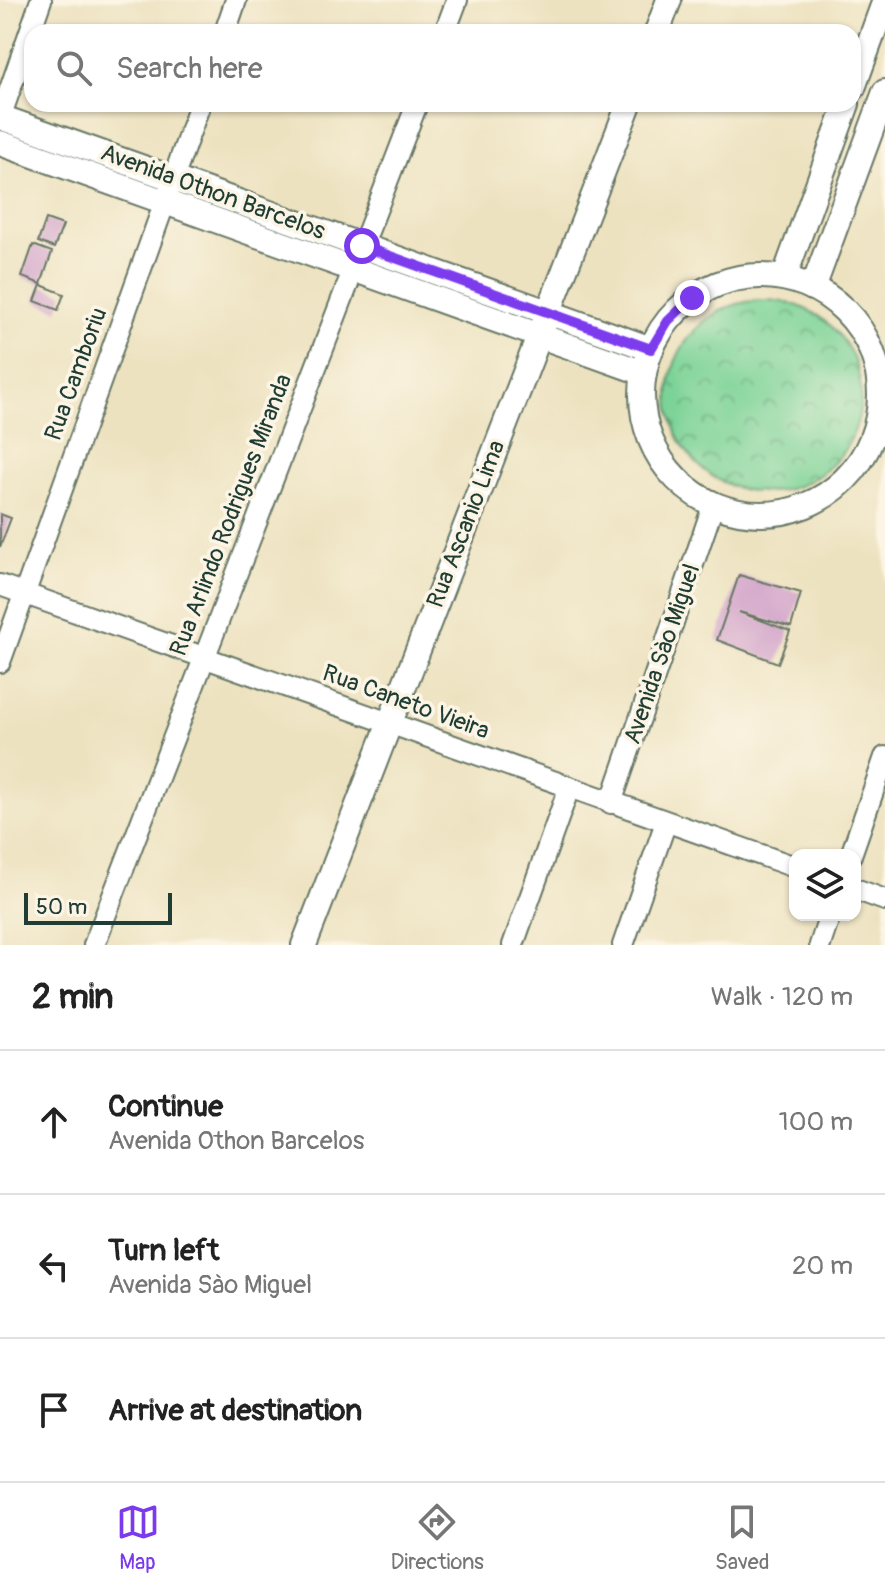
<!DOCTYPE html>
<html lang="en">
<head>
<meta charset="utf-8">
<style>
	body { margin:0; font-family:Pangolin,sans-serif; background:#f6f6f6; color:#222 }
	.controls { position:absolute; right:24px; bottom:24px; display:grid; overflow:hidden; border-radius:16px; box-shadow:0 2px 6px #0004 }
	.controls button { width:72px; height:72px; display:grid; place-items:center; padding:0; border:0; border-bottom:2px solid #e0e0e0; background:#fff; color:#222; font:40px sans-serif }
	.scale { position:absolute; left:24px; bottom:20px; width:148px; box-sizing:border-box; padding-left:8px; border:4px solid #1f3d34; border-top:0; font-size:22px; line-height:28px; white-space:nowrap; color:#1f3d34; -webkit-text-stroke:6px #fcf5e5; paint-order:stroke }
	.stop { position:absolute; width:24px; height:24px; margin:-18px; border:6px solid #7c3aed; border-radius:50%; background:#fff }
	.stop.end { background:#7c3aed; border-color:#fff; box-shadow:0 2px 8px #0008 }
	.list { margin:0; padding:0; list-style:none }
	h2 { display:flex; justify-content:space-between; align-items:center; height:104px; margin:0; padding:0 32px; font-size:34px }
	h2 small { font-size:26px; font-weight:400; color:#767676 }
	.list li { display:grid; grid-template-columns:52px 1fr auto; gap:24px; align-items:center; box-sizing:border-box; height:144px; padding:0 32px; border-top:2px solid #e0e0e0 }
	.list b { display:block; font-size:30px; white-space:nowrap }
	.list p { margin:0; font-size:26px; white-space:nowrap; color:#767676 }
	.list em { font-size:26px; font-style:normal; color:#767676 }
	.icon { flex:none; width:44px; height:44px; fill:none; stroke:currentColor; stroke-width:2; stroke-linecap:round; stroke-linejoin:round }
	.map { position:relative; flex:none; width:885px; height:945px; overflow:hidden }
	.search { position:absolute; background:#fff; box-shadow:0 2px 6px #0004; left:24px; right:24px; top:24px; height:88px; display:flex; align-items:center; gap:20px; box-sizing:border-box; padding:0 28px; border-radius:24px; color:#767676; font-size:30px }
	.sheet { height:536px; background:#fff }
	nav { display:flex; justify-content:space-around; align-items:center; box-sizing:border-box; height:112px; border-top:2px solid #e0e0e0; background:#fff; font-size:22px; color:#767676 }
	nav a { display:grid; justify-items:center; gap:4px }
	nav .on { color:#7c3aed }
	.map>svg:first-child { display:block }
	.park { fill:url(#park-crowns); stroke:#4e8866; stroke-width:2 }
	.building { fill:#d3a6cb }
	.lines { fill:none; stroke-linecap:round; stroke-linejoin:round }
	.minor-casing { stroke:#677765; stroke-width:24 }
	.tertiary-casing { stroke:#677765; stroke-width:28 }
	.minor { stroke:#fff; stroke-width:20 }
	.tertiary { stroke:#fff; stroke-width:24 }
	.route { stroke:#7c3aed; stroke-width:10 }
	.labels { text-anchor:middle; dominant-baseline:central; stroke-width:7; stroke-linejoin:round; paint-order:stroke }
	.street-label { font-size:24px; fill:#1f3d34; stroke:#fcf5e5 }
</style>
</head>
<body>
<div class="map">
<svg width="885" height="945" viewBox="0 0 885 945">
	<defs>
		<pattern id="park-crowns" width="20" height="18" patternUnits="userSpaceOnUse" patternTransform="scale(2)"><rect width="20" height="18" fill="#7cd397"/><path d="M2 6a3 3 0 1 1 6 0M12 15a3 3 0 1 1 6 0" fill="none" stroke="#65ac7c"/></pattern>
	</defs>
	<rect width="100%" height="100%" fill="#fcf5e5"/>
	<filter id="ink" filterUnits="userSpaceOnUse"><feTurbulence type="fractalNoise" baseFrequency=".0125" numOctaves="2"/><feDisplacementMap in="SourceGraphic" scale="16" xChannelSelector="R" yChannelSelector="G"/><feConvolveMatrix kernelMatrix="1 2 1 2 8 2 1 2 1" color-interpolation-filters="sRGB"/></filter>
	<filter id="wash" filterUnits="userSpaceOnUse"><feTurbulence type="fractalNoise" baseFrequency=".006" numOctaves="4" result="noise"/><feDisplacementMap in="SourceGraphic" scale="32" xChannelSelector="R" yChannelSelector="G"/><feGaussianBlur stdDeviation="1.8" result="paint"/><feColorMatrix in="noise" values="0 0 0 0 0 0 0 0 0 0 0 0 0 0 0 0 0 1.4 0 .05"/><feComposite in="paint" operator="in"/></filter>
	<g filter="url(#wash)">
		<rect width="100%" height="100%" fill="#ede2c0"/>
		<circle class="park" cx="765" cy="396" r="96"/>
		<g id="blocks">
			<g class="building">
				<polygon points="46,219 63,225 54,248 38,242"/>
				<polygon points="33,245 52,252 41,284 22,277"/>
				<polygon points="41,285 64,294 58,310 35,301"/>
				<polygon points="0,514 11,518 0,547"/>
				<polygon points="739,575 801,593 791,627 739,612 790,631 778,663 717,640"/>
			</g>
		</g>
	</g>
	<g filter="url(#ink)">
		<use href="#blocks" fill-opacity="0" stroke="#677765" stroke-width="2"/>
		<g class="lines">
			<defs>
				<g id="minor">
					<polyline points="225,32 236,0"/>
					<polyline points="445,32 457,0"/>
					<polyline points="0,118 41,0"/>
					<polyline points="0,585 795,867"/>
					<polyline points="0,662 200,104"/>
					<polyline points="611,803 713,506"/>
					<polyline points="851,855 885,757"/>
					<polyline points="855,889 885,900"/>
					<polyline points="94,945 417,104"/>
					<polyline points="513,945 569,788"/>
					<polyline points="623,945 666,822"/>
					<polyline points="820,945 830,915"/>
				</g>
				<g id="tertiary">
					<polyline points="657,32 669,0"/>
					<polyline points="853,88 885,0"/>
					<polyline points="0,117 651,349"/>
					<polyline points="0,143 644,373"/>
					<circle cx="761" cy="395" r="119"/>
					<polyline points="784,278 847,104"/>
					<polyline points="813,288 885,92"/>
					<polyline points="304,945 629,104"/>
				</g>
			</defs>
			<use href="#minor" class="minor-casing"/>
			<use href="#tertiary" class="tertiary-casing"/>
			<use href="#minor" class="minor"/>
			<use href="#tertiary" class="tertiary"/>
		</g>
	</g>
	<g class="lines" filter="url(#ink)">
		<polyline class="route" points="362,246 651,349 668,321 692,298"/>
	</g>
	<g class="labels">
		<g class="street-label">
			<text transform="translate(213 192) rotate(20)">Avenida Othon Barcelos</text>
			<text transform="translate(76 374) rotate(-70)">Rua Camboriu</text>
			<text transform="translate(231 515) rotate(-69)">Rua Arlindo Rodrigues Miranda</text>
			<text transform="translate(466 524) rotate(-69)">Rua Ascanio Lima</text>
			<text transform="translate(662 654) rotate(-71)">Avenida Sào Miguel</text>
			<text transform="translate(406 702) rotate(20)">Rua Caneto Vieira</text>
		</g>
	</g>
</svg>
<div class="controls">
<button><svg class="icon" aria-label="layers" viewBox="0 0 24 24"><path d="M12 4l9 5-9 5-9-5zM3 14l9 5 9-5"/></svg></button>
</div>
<div class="scale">50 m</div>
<div class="stop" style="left:362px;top:246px"></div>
<div class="stop end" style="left:692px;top:298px"></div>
<div class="search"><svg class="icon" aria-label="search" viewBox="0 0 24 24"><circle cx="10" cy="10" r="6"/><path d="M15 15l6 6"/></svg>Search here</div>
</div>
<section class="sheet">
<h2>2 min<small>Walk · 120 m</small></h2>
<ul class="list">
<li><svg class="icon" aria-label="ahead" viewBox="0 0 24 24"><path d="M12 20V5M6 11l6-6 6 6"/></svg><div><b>Continue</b><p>Avenida Othon Barcelos</p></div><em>100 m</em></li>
<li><svg class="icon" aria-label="left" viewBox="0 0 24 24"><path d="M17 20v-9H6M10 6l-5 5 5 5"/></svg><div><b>Turn left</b><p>Avenida Sào Miguel</p></div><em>20 m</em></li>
<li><svg class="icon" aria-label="arrive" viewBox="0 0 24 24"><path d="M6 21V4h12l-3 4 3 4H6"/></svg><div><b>Arrive at destination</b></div></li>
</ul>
</section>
<nav>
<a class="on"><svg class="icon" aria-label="map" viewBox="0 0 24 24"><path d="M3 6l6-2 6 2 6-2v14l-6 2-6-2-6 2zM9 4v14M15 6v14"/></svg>Map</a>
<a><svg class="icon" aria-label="directions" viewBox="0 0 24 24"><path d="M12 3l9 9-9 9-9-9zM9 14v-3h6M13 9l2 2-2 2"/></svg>Directions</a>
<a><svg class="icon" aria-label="saved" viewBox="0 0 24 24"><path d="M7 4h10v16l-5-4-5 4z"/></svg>Saved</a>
</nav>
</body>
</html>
